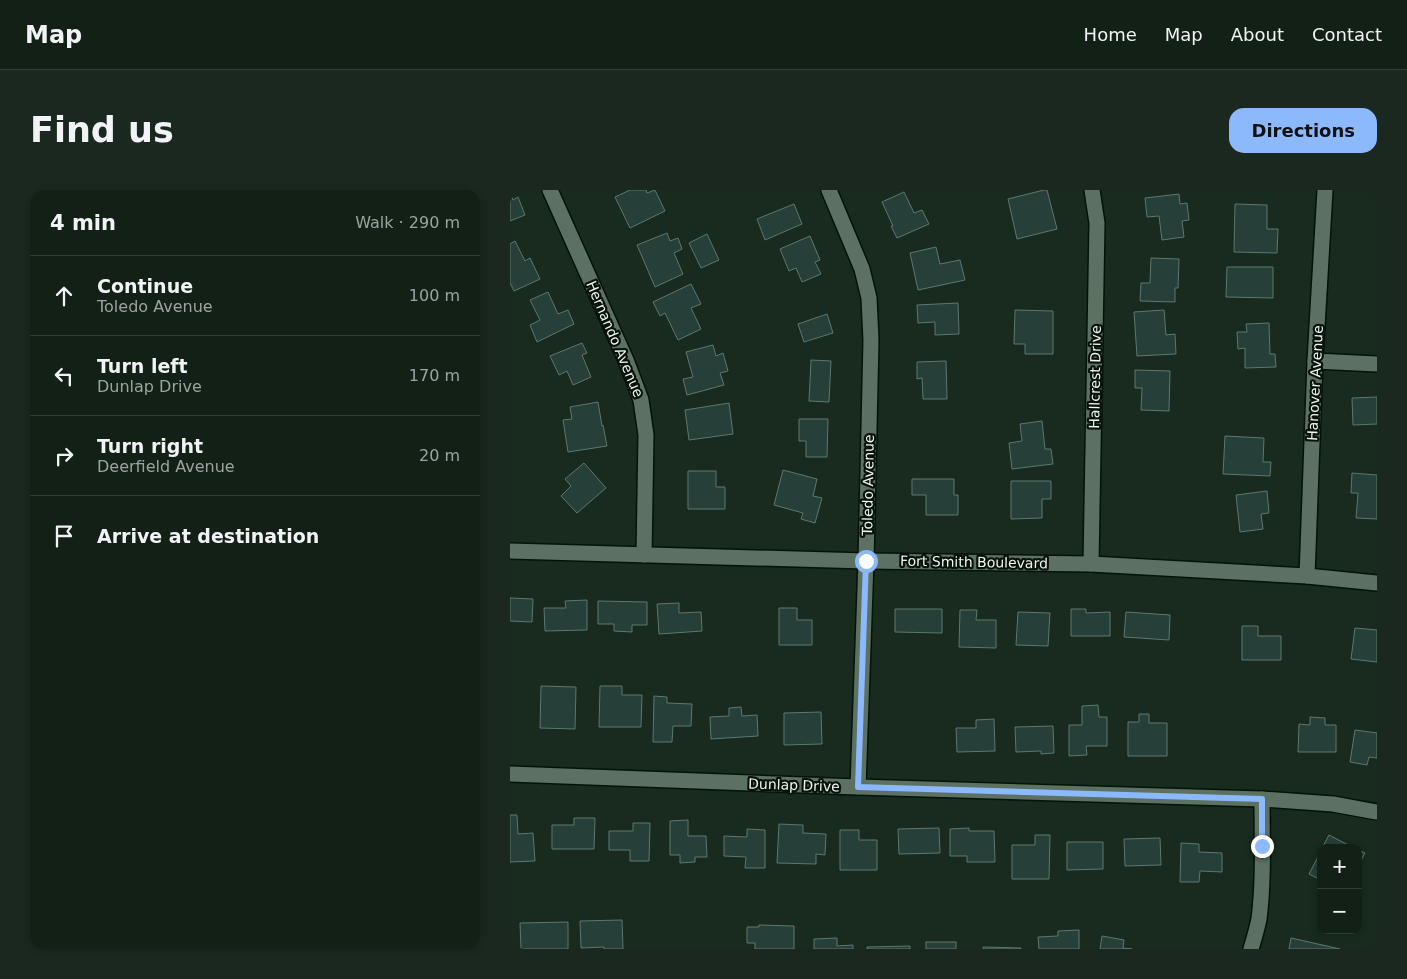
<!DOCTYPE html>
<html lang="en">
<head>
<meta charset="utf-8">
<style>
	body { margin:0; font-family:"DejaVu Sans",sans-serif; background:#1b281f; color:#f1f3f6 }
	.controls { position:absolute; right:15px; bottom:15px; display:grid; overflow:hidden; border-radius:10px; box-shadow:0 2px 8px #0003 }
	.controls button { width:45px; height:45px; display:grid; place-items:center; padding:0; border:0; border-bottom:1px solid #313e35; background:#122016; color:#f1f3f6; font:25px sans-serif }
	.stop { position:absolute; width:15px; height:15px; margin:-11px; border:4px solid #8cb9fc; border-radius:50%; background:#fff }
	.stop.end { background:#8cb9fc; border-color:#fff; box-shadow:0 1px 5px #0008 }
	.list { margin:0; padding:0; list-style:none }
	h2 { display:flex; justify-content:space-between; align-items:center; height:65px; margin:0; padding:0 20px; font-size:21px }
	h2 small { font-size:16px; font-weight:400; color:#9ca3a1 }
	.list li { display:grid; grid-template-columns:32px 1fr auto; gap:15px; align-items:center; box-sizing:border-box; height:80px; padding:0 20px; border-top:1px solid #313e35 }
	.list b { display:block; font-size:19px; white-space:nowrap }
	.list p { margin:0; font-size:16px; white-space:nowrap; color:#9ca3a1 }
	.list em { font-size:16px; font-style:normal; color:#9ca3a1 }
	.icon { flex:none; width:28px; height:28px; fill:none; stroke:currentColor; stroke-width:2; stroke-linecap:round; stroke-linejoin:round }
	.map { position:relative; flex:none; width:867px; height:759px; overflow:hidden; border-radius:15px }
	header { display:flex; align-items:center; gap:30px; box-sizing:border-box; height:70px; padding:0 25px; background:#122016; border-bottom:1px solid #313e35 }
	header strong { font-size:24px }
	nav { display:flex; gap:28px; margin-inline-start:auto; font-size:18px }
	.intro { display:flex; align-items:center; justify-content:space-between; box-sizing:border-box; height:120px; padding:0 30px }
	h1 { margin:0; font-size:35px }
	.button { padding:12px 22px; border-radius:15px; background:#8cb9fc; color:#111; font-size:18px; font-weight:700 }
	main { display:flex; gap:30px; padding:0 30px }
	aside { flex:1; background:#122016; border-radius:15px; box-shadow:0 2px 8px #0003 }
	.map>svg:first-child { display:block }
	.building { fill:#264039; stroke:#5c786f }
	.lines { fill:none; stroke-linecap:round; stroke-linejoin:round }
	.street-casing { stroke:#031308; stroke-width:18 }
	.secondary-casing { stroke:#031308; stroke-width:18 }
	.street { stroke:#5c7162; stroke-width:15 }
	.secondary { stroke:#5c7162; stroke-width:15 }
	.route { stroke:#8cb9fc; stroke-width:6 }
	.labels { text-anchor:middle; dominant-baseline:central; stroke-width:4.5; stroke-linejoin:round; paint-order:stroke }
	.street-label { font-size:14px; fill:#ecf8ef; stroke:#09110b }
</style>
</head>
<body>
<header>
<strong>Map</strong>
<nav><a>Home</a><a>Map</a><a>About</a><a>Contact</a></nav>
</header>
<div class="intro"><h1>Find us</h1><a class="button">Directions</a></div>
<main>
<aside>
<h2>4 min<small>Walk · 290 m</small></h2>
<ul class="list">
<li><svg class="icon" aria-label="ahead" viewBox="0 0 24 24"><path d="M12 20V5M6 11l6-6 6 6"/></svg><div><b>Continue</b><p>Toledo Avenue</p></div><em>100 m</em></li>
<li><svg class="icon" aria-label="left" viewBox="0 0 24 24"><path d="M17 20v-9H6M10 6l-5 5 5 5"/></svg><div><b>Turn left</b><p>Dunlap Drive</p></div><em>170 m</em></li>
<li><svg class="icon" aria-label="right" viewBox="0 0 24 24"><path d="M7 20v-9h11M14 6l5 5-5 5"/></svg><div><b>Turn right</b><p>Deerfield Avenue</p></div><em>20 m</em></li>
<li><svg class="icon" aria-label="arrive" viewBox="0 0 24 24"><path d="M6 21V4h12l-3 4 3 4H6"/></svg><div><b>Arrive at destination</b></div></li>
</ul>
</aside>
<div class="map">
<svg width="867" height="759" viewBox="0 0 867 759">
	<rect width="100%" height="100%" fill="#182b1e"/>
	<g class="building">
		<polygon points="120,0 136,0 137,3 145,0 155,21 120,38 105,7"/>
		<polygon points="534,0 537,0 547,39 507,49 498,9"/>
		<polygon points="394,2 404,23 412,20 419,34 387,48 381,36 383,36 372,12"/>
		<polygon points="0,3 3,10 8,7 15,25 0,31"/>
		<polygon points="669,4 670,14 677,13 679,30 672,31 674,47 652,50 649,26 637,27 635,8"/>
		<polygon points="284,14 292,34 255,50 247,29"/>
		<polygon points="725,14 757,15 757,39 768,39 767,63 724,62"/>
		<polygon points="157,43 160,51 168,48 172,59 164,63 173,84 145,97 127,55"/>
		<polygon points="197,44 209,70 191,78 179,53"/>
		<polygon points="300,46 310,70 305,72 311,84 292,92 286,78 279,81 270,59"/>
		<polygon points="5,51 15,71 20,68 30,89 4,101 0,93 0,54"/>
		<polygon points="426,57 430,74 450,70 455,90 408,100 400,63"/>
		<polygon points="641,68 669,69 668,98 665,98 665,112 630,111 631,93 640,93"/>
		<polygon points="717,77 763,77 763,108 716,107"/>
		<polygon points="181,94 191,114 181,118 191,139 168,150 155,123 150,126 143,112"/>
		<polygon points="38,102 48,124 58,120 64,134 27,152 20,135 30,130 20,110"/>
		<polygon points="448,113 449,144 425,145 425,132 408,133 407,115"/>
		<polygon points="505,120 543,121 543,164 515,164 515,154 504,154"/>
		<polygon points="654,120 656,145 665,144 666,164 627,166 624,122"/>
		<polygon points="317,124 323,143 294,152 288,134"/>
		<polygon points="759,133 760,164 765,164 766,177 735,178 735,158 728,159 727,142 737,142 736,134"/>
		<polygon points="72,153 77,163 72,165 81,187 63,195 57,181 49,185 40,166"/>
		<polygon points="203,155 206,166 213,163 218,181 210,183 214,195 177,205 173,189 183,187 176,162"/>
		<polygon points="301,170 321,171 319,212 299,211"/>
		<polygon points="436,171 437,209 413,209 412,188 407,189 407,172"/>
		<polygon points="625,180 660,181 659,221 631,220 632,198 625,198"/>
		<polygon points="867,207 867,234 843,235 842,208"/>
		<polygon points="88,212 92,236 93,235 97,256 58,262 53,230 62,229 60,217"/>
		<polygon points="219,213 223,244 179,250 175,220"/>
		<polygon points="289,229 318,229 317,267 296,267 296,251 289,251"/>
		<polygon points="532,231 535,259 541,259 543,274 502,279 499,253 512,251 510,234"/>
		<polygon points="715,246 754,248 753,272 761,272 760,286 713,284"/>
		<polygon points="74,273 96,298 67,323 51,306 61,296 55,289"/>
		<polygon points="273,280 307,289 303,306 312,308 305,333 291,329 293,323 264,315"/>
		<polygon points="178,281 206,281 206,297 215,297 215,319 178,319"/>
		<polygon points="842,283 867,285 867,329 846,328 848,303 841,303"/>
		<polygon points="402,289 444,289 444,305 448,305 448,325 416,325 416,305 402,305"/>
		<polygon points="501,291 541,291 541,309 532,309 532,328 501,329"/>
		<polygon points="757,301 759,323 751,324 753,339 730,342 726,305"/>
		<polygon points="0,408 23,409 22,432 0,431"/>
		<polygon points="77,410 77,440 35,441 34,418 56,418 55,411"/>
		<polygon points="88,411 137,412 137,435 122,435 122,442 104,441 104,434 88,434"/>
		<polygon points="169,413 169,423 191,422 192,441 149,444 147,414"/>
		<polygon points="269,418 287,418 287,430 302,430 302,455 269,455"/>
		<polygon points="385,419 432,419 432,443 385,442"/>
		<polygon points="561,419 576,419 576,423 600,422 600,446 561,446"/>
		<polygon points="450,420 467,420 466,430 486,430 486,458 449,457"/>
		<polygon points="508,422 540,423 538,456 506,455"/>
		<polygon points="616,422 660,425 659,450 614,447"/>
		<polygon points="732,436 748,436 748,446 771,446 771,470 732,470"/>
		<polygon points="845,438 867,440 867,472 841,469"/>
		<polygon points="31,496 66,497 65,539 30,538"/>
		<polygon points="90,496 112,496 112,505 132,505 131,537 89,537"/>
		<polygon points="144,506 157,507 157,513 182,514 181,536 163,536 162,552 143,552"/>
		<polygon points="588,515 589,527 597,527 597,556 576,556 577,565 559,566 559,535 572,535 572,516"/>
		<polygon points="231,517 232,526 247,525 248,546 201,549 200,527 219,526 219,518"/>
		<polygon points="311,522 312,554 274,555 274,523"/>
		<polygon points="629,524 639,524 639,533 657,533 657,566 618,566 618,532 629,532"/>
		<polygon points="800,527 815,528 815,535 826,535 826,562 788,562 789,534 800,535"/>
		<polygon points="484,529 485,561 447,562 446,538 466,538 466,530"/>
		<polygon points="543,536 544,563 531,564 531,561 506,562 505,537"/>
		<polygon points="845,540 867,543 867,568 859,567 857,575 840,572"/>
		<polygon points="0,625 7,625 8,644 23,643 25,671 0,672"/>
		<polygon points="64,628 85,628 84,659 42,659 42,635 64,635"/>
		<polygon points="178,630 178,646 196,646 197,667 185,667 185,672 170,673 170,665 160,665 160,631"/>
		<polygon points="123,633 140,633 139,671 120,671 120,660 99,660 99,641 123,641"/>
		<polygon points="269,634 293,635 293,643 316,644 315,665 306,664 306,674 267,673"/>
		<polygon points="429,638 430,663 389,664 388,639"/>
		<polygon points="459,638 459,641 484,641 485,672 457,672 457,666 440,666 440,639"/>
		<polygon points="237,639 255,640 255,678 235,678 236,667 214,666 214,646 237,647"/>
		<polygon points="330,640 349,640 349,650 367,650 367,680 330,680"/>
		<polygon points="525,645 540,645 539,689 502,689 502,655 525,655"/>
		<polygon points="819,645 844,658 812,658"/>
		<polygon points="650,648 651,675 615,676 614,649"/>
		<polygon points="557,652 593,652 593,679 557,680"/>
		<polygon points="671,653 689,654 689,662 712,663 712,682 690,681 689,692 670,692"/>
		<polygon points="848,660 855,663 848,676"/>
		<polygon points="811,661 811,690 799,684"/>
		<polygon points="112,730 113,759 94,759 94,757 71,758 70,731"/>
		<polygon points="58,732 58,759 11,759 10,733"/>
		<polygon points="249,735 284,736 284,759 245,759 245,753 237,753 237,737 249,737"/>
		<polygon points="569,740 569,759 529,759 528,747 548,746 548,741"/>
		<polygon points="592,746 614,750 613,758 622,759 590,759"/>
		<polygon points="327,748 327,756 343,755 343,759 304,759 304,749"/>
		<polygon points="781,748 830,759 779,759"/>
		<rect x="416" y="752" width="30" height="7"/>
		<polygon points="400,756 400,759 357,759 357,757"/>
		<polygon points="473,757 511,758 511,759 473,759"/>
	</g>
	<g class="lines">
		<defs>
			<g id="street">
				<polyline points="40,0 116,170 131,210 136,245 134,365"/>
				<polyline points="319,0 352,79 359,108 361,150 356,371 348,597"/>
				<polyline points="805,171 867,174"/>
				<polyline points="581,374 587,33 582,0"/>
				<polyline points="797,386 805,171 815,0"/>
				<polyline points="0,584 348,597 752,609 823,614 867,622"/>
				<path d="M 741,759 C 744,749 747,739 749,729 C 754,689 752,649 752,609"/>
			</g>
			<polyline id="secondary" points="0,361 356,371 581,374 797,386 867,393"/>
		</defs>
		<use href="#street" class="street-casing"/>
		<use href="#secondary" class="secondary-casing"/>
		<use href="#street" class="street"/>
		<use href="#secondary" class="secondary"/>
	</g>
	<g class="lines">
		<polyline class="route" points="356,371 348,597 752,609 752,656"/>
	</g>
	<g class="labels">
		<g class="street-label">
			<text transform="translate(105 149) rotate(67)">Hernando Avenue</text>
			<text transform="translate(585 187) rotate(-89)">Hallcrest Drive</text>
			<text transform="translate(805 193) rotate(-87)">Hanover Avenue</text>
			<text transform="translate(358 295) rotate(-89)">Toledo Avenue</text>
			<text transform="translate(464 372) rotate(1)">Fort Smith Boulevard</text>
			<text transform="translate(284 595) rotate(2)">Dunlap Drive</text>
		</g>
	</g>
</svg>
<div class="controls">
<button>+</button>
<button>−</button>
</div>
<div class="stop" style="left:356px;top:371px"></div>
<div class="stop end" style="left:752px;top:656px"></div>
</div>
</main>
</body>
</html>
